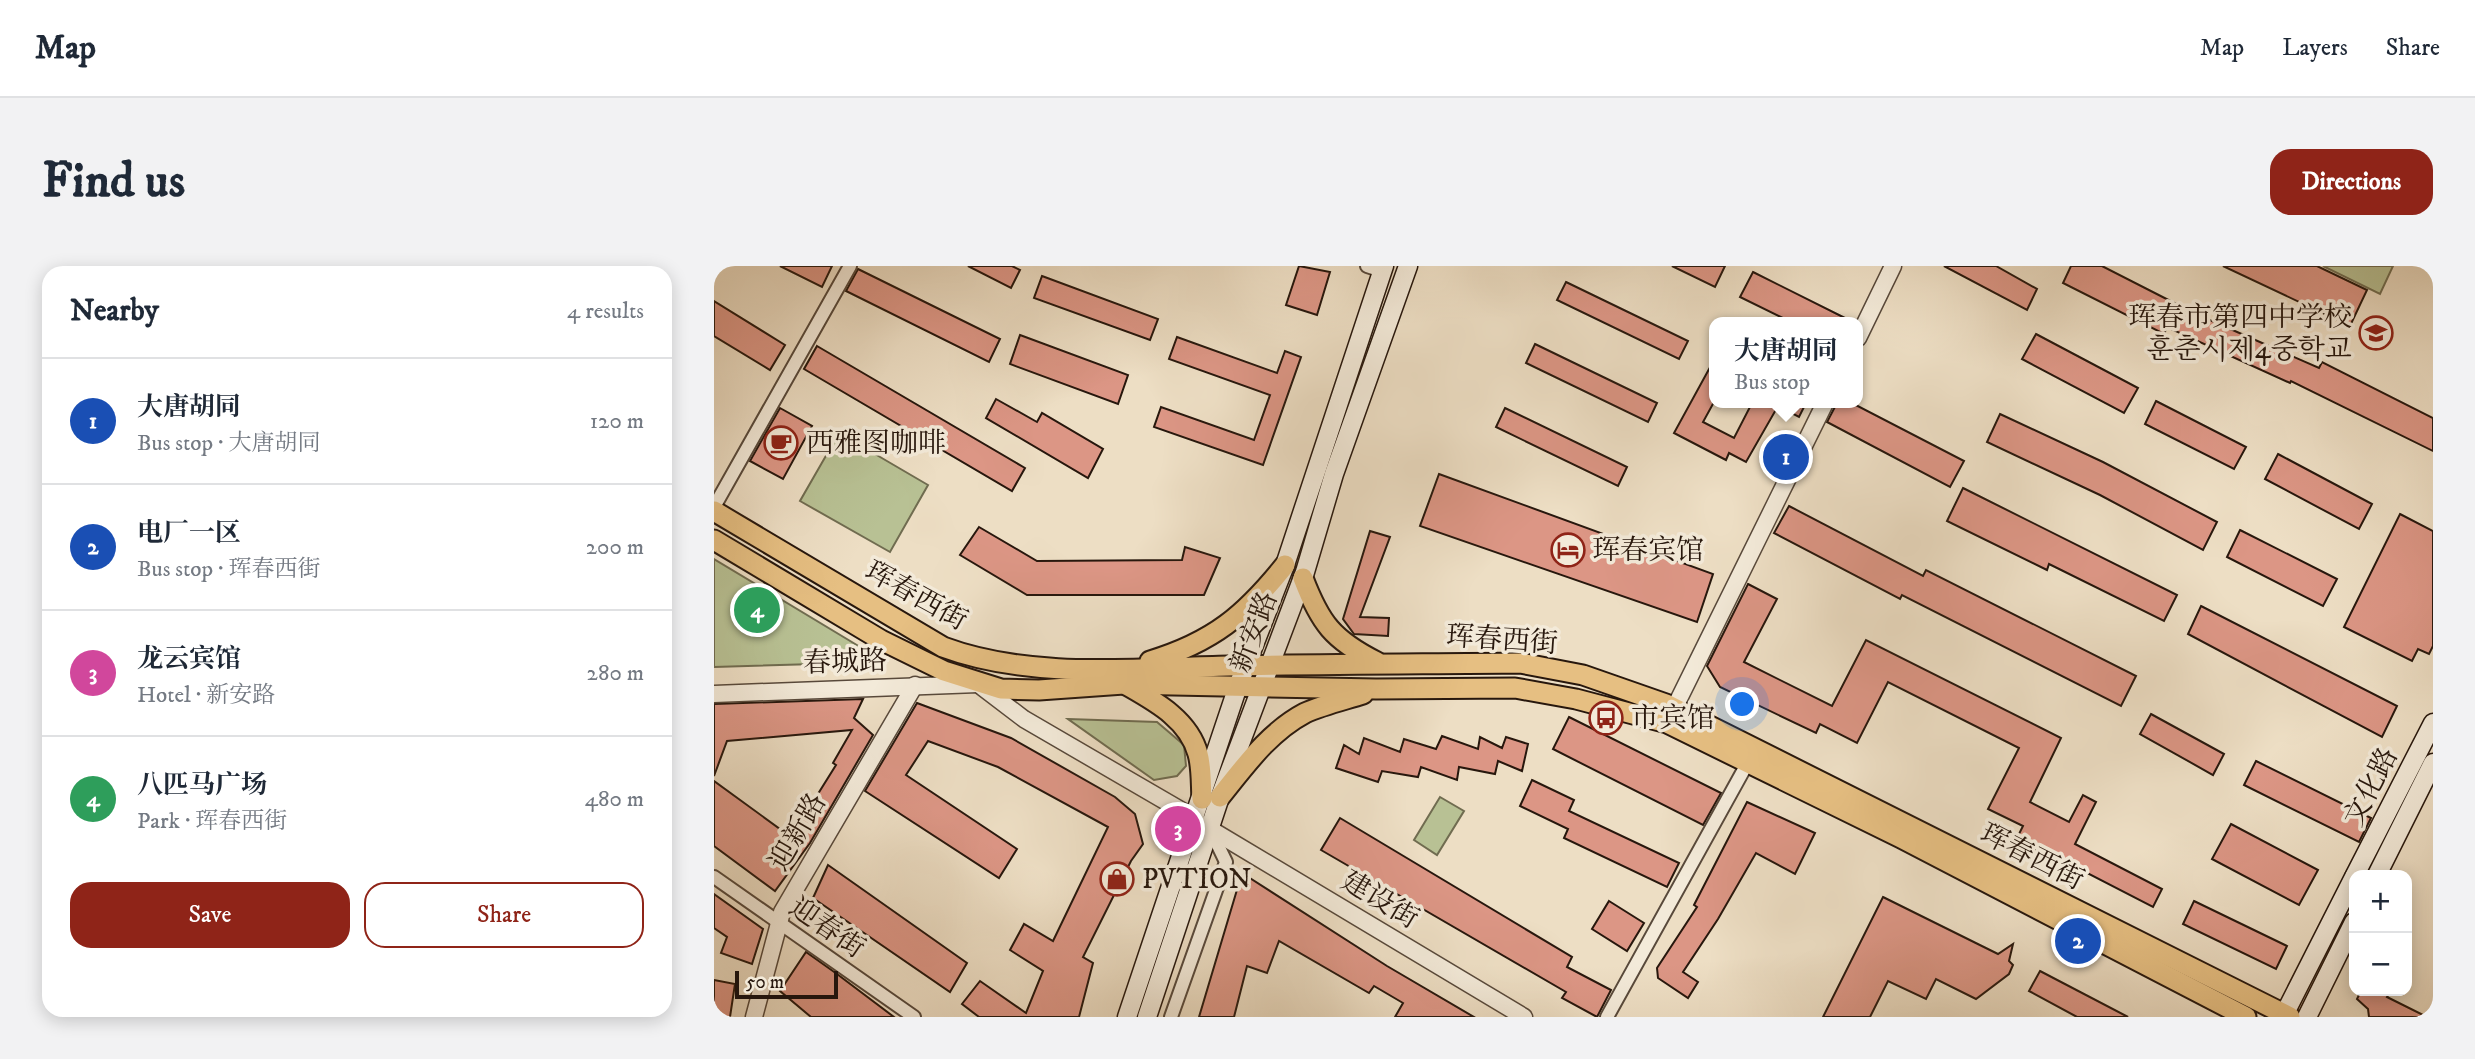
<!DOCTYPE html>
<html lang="en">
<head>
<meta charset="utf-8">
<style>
	body { margin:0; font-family:"IM FELL DW Pica","Noto Serif SC","Noto Serif KR",serif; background:#f2f2f3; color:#1f2937 }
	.controls { position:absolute; right:21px; bottom:21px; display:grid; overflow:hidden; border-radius:14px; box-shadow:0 4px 18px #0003 }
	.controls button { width:63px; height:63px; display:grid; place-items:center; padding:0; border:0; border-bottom:2px solid #e0e1e3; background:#fff; color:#1f2937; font:35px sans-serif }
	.scale { position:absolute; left:21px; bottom:18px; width:103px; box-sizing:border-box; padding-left:7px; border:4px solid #27170d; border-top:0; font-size:19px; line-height:24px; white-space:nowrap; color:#27170d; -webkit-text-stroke:5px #f3ead9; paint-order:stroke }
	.you { position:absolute; left:1029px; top:439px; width:24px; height:24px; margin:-18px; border:5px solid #fff; border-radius:50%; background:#1a73e8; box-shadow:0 0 0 10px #1a73e833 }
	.badge { display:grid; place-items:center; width:46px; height:46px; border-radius:50%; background:#8f2418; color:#fff; font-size:23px; font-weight:700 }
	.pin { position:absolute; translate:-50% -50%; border:4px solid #fff; box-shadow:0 2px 7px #0006 }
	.popup { position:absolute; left:995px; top:51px; width:154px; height:91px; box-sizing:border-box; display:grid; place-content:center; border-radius:14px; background:#fff; filter:drop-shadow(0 2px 5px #0005); font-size:23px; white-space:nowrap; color:#747a83 }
	.popup b { font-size:26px; color:#1f2937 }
	.popup::after { content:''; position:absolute; left:50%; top:100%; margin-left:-14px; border:14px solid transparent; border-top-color:#fff }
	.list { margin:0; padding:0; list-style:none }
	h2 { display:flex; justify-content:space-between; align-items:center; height:91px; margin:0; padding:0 28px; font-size:30px }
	h2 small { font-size:23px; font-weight:400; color:#747a83 }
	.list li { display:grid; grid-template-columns:46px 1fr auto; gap:21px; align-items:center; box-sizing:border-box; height:126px; padding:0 28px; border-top:2px solid #e0e1e3 }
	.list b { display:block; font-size:26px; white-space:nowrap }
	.list p { margin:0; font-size:23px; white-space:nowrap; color:#747a83 }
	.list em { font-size:23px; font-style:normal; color:#747a83 }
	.actions { display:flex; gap:14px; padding:21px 28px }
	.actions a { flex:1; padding:16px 0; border:2px solid #8f2418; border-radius:21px; text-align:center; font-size:24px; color:#8f2418 }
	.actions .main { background:#8f2418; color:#fff }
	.map { position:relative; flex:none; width:1719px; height:751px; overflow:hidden; border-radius:21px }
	header { display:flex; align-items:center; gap:42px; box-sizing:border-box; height:98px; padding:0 35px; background:#fff; border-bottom:2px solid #e0e1e3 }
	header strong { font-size:33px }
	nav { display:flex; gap:38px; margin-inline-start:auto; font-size:24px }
	.intro { display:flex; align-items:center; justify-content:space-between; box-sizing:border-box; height:168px; padding:0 42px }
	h1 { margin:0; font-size:49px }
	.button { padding:18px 32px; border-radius:21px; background:#8f2418; color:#fff; font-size:24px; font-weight:700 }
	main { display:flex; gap:42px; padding:0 42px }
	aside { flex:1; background:#fff; border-radius:21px; box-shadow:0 4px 18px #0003 }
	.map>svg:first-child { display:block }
	.green { fill:#b8c194; stroke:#706c50; stroke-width:2 }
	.building { fill:#dc9685; stroke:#27170d; stroke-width:2 }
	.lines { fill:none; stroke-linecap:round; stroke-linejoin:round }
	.minor-casing { stroke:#58493b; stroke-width:16 }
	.tertiary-casing { stroke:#58493b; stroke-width:19 }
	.secondary-casing { stroke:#27170d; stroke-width:21 }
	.primary-casing { stroke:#27170d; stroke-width:23 }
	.minor { stroke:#f3ead9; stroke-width:12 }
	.tertiary { stroke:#f3ead9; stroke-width:16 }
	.secondary { stroke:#f3ead9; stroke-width:18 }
	.primary { stroke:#e6bf82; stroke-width:19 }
	.labels { text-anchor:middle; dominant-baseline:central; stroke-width:7; stroke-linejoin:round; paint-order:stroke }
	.poi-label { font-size:28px; fill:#27170d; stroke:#f3ead9; text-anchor:start }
	.street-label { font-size:28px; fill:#27170d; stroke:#f3ead9 }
</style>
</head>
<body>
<header>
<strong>Map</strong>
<nav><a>Map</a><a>Layers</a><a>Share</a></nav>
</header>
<div class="intro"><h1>Find us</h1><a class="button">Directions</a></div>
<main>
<aside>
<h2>Nearby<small>4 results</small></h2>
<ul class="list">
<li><span class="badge" style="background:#1a4fb4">1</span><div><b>大唐胡同</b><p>Bus stop · 大唐胡同</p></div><em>120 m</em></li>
<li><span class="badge" style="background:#1a4fb4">2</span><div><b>电厂一区</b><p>Bus stop · 珲春西街</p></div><em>200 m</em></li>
<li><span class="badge" style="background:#d1479c">3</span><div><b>龙云宾馆</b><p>Hotel · 新安路</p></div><em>280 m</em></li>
<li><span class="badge" style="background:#2e9e5b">4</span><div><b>八匹马广场</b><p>Park · 珲春西街</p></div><em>480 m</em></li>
</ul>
<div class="actions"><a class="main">Save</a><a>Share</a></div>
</aside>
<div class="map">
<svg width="1719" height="751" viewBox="0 0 1719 751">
	<rect width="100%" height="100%" fill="#eddec4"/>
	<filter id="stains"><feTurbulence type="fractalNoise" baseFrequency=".00286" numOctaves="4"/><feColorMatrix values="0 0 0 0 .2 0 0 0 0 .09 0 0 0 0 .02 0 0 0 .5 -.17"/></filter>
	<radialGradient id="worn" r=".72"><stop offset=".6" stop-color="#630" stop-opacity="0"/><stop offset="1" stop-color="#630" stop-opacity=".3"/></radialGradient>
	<g class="green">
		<polygon points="1609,0 1679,0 1666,28"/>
		<polygon points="125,167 214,219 176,286 86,235"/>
		<polygon points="0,293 171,396 0,401"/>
		<polygon points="354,453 443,456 470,479 472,500 463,510 440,514"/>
		<polygon points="726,531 750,545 723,589 700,574"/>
	</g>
	<g class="building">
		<polygon points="66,0 118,0 108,21"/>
		<polygon points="254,0 298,0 306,4 297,22"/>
		<polygon points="585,0 616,6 603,49 572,39"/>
		<polygon points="958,0 1011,0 1001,21"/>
		<polygon points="1230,0 1282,0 1323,23 1313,44"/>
		<polygon points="1357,0 1388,0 1480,47 1605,102 1608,96 1719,152 1719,185 1577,115 1576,117 1453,61 1450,68 1349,17"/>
		<polygon points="1509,0 1603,0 1653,24 1636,60"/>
		<polygon points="144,3 286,73 275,96 132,25"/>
		<polygon points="1039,6 1139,56 1077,56 1026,31"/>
		<polygon points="328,10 444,53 436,74 320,32"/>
		<polygon points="852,16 974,75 965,93 843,34"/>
		<polygon points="0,35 71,79 56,104 0,70"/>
		<polygon points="1322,68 1424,122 1410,147 1308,93"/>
		<polygon points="306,69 414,109 404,138 296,98"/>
		<polygon points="463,71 563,107 571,85 587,91 549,199 440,161 447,141 540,174 556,129 455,93"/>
		<polygon points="821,78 943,137 934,156 812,97"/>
		<polygon points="103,80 311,202 298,225 90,103"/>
		<polygon points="1000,94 1000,136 989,156 1020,172 1038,137 1092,137 1085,151 1064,140 1032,196 1015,187 1012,194 960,167"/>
		<polygon points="282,133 323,156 328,147 389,183 374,212 272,152"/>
		<polygon points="1442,135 1532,181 1520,203 1431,158"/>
		<polygon points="1123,137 1138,137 1250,195 1236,221 1113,156"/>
		<polygon points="66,142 98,160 69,213 36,195"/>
		<polygon points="791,142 913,201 904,220 782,161"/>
		<polygon points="1286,148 1389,196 1503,256 1489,284 1386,229 1273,176"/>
		<polygon points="1564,188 1658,238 1645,263 1551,213"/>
		<polygon points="725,208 999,308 983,356 706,260"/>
		<polygon points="1249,222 1463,329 1450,355 1335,298 1333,304 1233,255"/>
		<polygon points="1075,240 1209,310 1212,304 1422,410 1407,440 1188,329 1186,333 1060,267"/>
		<polygon points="1686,248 1719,265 1719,380 1715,388 1704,383 1698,395 1630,361"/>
		<polygon points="265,261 323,295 468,294 471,281 506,292 490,329 313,329 246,289"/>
		<polygon points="1526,264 1623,313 1609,340 1513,291"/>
		<polygon points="656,265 676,271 646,351 675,352 674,370 640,368 629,353"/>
		<polygon points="1034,318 1063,333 1030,396 1118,440 1152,374 1347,472 1316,536 1355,556 1369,529 1382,536 1361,578 1448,623 1439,641 1352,596 1350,599 1302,574 1309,560 1274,543 1305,482 1174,416 1143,477 1106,458 1102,467 1006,421 993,400"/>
		<polygon points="1487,340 1683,440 1668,471 1474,368"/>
		<polygon points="149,433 140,452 159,469 96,577 61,625 0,580 0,515 77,571 122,499 119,497 138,464 13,475 0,510 0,438"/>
		<polygon points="203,437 297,472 401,531 421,548 429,578 417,595 369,691 379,697 365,751 265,751 248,738 266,715 312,747 329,705 296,684 310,658 339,675 394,561 284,501 214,475 192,509 303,583 285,612 151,525"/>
		<polygon points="1437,448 1510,488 1499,509 1426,468"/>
		<polygon points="855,451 1007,527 989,559 839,483"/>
		<polygon points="728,470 764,483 766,471 788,482 792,471 814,478 808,505 784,495 781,508 745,501 743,514 707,501 704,511 668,505 664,516 622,502 630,479 645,488 650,472 686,486 690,473 722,483"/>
		<polygon points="1542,495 1657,552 1645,576 1530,519"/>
		<polygon points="818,514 860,534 855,545 965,597 953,621 850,572 854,563 806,540"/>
		<polygon points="1033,536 1101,567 1081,608 1042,587 1004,653 969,706 984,716 974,732 944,712 943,702 983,641 980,639"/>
		<polygon points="626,552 858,691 853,701 897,724 883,751 848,732 852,726 607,584"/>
		<polygon points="1517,558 1604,604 1585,639 1498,593"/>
		<polygon points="114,599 253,697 236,726 99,632"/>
		<polygon points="528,607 673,700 760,751 681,751 689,737 660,720 655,727 565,675 553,707 533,700 520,751 485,751"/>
		<polygon points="0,628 49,663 38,698 7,687 13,671 0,662"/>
		<polygon points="1169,631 1284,688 1299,678 1295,695 1299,699 1295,708 1262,733 1222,713 1212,733 1174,715 1156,751 1109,751"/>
		<polygon points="895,635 930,657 913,685 878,663"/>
		<polygon points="1480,635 1573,680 1562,703 1469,658"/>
		<polygon points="92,686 123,708 180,751 97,751 66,725"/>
		<polygon points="1326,705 1414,751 1363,751 1315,725"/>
		<polygon points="0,714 21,718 16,751 0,751"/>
		<polygon points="1647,725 1677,725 1673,731 1713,751 1655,751 1654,743 1643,733"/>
	</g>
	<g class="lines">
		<defs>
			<g id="minor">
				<polyline points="653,0 668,5"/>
				<polyline points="0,241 136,0"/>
				<polyline points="0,611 200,751"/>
				<polyline points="457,751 512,596 496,563"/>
				<polyline points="893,751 1033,498"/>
			</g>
			<g id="tertiary">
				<polyline points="1144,72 1179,0"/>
				<polyline points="0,428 264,418 310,453 482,553"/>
				<polyline points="956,451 1111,137"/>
				<polyline points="496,563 810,751"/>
				<polyline points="40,751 68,646 201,419"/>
			</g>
			<g id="secondary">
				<polyline points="1641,609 1719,457"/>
				<polyline points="1663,609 1719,497"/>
				<polyline points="413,751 524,420 571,299 670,0"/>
				<polyline points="433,751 506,531 591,306 620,208 694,0"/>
				<polyline points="1569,751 1640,611"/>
				<polyline points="1593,751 1640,656"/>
			</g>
			<g id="primary">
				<path d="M 0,245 L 229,381 C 318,414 421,402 514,400 C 611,398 709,398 806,397 L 869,409 L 952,438 L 1576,751"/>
				<polyline points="0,274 167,374 230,405 287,423 325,424 410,418 662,423 801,422 862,433 953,457 1187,572 1532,751"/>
				<path d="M 589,312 C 606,357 619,374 663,396"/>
				<path d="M 436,395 C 499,376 531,349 571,299"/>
				<path d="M 414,420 C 442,436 475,454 484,488 C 488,502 487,519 488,533"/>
				<path d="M 506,531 C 531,500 555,466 591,447 C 609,439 630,434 649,428"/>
			</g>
		</defs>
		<use href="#minor" class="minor-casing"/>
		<use href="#tertiary" class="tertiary-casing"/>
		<use href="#secondary" class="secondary-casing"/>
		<use href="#primary" class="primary-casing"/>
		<use href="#minor" class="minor"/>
		<use href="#tertiary" class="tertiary"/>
		<use href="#secondary" class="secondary"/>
		<use href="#primary" class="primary"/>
	</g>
	<defs>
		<symbol id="school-ring" viewBox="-11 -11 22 22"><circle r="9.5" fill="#f3ead9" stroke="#8f2418" stroke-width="1.5"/><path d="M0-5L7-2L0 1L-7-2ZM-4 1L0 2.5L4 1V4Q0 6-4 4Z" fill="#8f2418"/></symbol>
		<symbol id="cafe-ring" viewBox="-11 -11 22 22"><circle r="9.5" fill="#f3ead9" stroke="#8f2418" stroke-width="1.5"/><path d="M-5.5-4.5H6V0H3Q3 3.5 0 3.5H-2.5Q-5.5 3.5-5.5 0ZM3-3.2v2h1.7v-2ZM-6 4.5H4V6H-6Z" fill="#8f2418"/></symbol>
		<symbol id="hotel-ring" viewBox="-11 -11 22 22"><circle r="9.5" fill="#f3ead9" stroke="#8f2418" stroke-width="1.5"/><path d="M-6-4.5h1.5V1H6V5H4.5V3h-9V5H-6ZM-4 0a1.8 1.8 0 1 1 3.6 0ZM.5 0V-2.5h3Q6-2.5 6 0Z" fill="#8f2418"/></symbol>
		<symbol id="bus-ring" viewBox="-11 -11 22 22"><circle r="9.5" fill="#f3ead9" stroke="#8f2418" stroke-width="1.5"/><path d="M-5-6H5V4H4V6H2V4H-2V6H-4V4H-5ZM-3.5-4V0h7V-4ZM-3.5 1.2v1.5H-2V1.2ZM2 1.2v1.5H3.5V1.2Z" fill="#8f2418"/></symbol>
		<symbol id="shop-ring" viewBox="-11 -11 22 22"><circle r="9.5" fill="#f3ead9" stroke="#8f2418" stroke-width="1.5"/><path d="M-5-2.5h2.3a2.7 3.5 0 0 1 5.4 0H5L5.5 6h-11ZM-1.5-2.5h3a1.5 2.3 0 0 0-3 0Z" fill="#8f2418"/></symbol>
	</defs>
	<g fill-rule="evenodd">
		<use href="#school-ring" x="1643" y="48" width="38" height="38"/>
		<use href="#cafe-ring" x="48" y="158" width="38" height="38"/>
		<use href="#hotel-ring" x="835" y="265" width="38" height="38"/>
		<use href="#bus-ring" x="873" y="433" width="38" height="38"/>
		<use href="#shop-ring" x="384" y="594" width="38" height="38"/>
	</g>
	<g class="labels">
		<g class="poi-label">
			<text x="1638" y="51" text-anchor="end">珲春市第四中学校<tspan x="1638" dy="32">훈춘시제4중학교</tspan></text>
			<text x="92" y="177">西雅图咖啡</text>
			<text x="878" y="284">珲春宾馆</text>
			<text x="917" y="452">市宾馆</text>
			<text x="428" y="613">PVTION</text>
		</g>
		<g class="street-label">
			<text transform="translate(202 330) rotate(29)">珲春西街</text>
			<text transform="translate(540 366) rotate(-69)">新安路</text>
			<text transform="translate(788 374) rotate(4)">珲春西街</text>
			<text transform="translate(131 396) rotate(-2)">春城路</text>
			<text transform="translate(1657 521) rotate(-63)">文化路</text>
			<text transform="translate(84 566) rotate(-60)">迎新路</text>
			<text transform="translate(1318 591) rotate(27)">珲春西街</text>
			<text transform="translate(666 634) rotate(31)">建设街</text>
			<text transform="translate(113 662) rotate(34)">迎春街</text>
		</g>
	</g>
	<rect width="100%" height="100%" filter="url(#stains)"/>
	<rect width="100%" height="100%" fill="url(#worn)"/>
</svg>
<div class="controls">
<button>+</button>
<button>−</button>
</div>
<div class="scale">50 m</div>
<div class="you"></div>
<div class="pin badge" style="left:1072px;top:191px;background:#1a4fb4">1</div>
<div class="popup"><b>大唐胡同</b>Bus stop</div>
<div class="pin badge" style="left:1364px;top:675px;background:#1a4fb4">2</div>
<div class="pin badge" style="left:464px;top:563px;background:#d1479c">3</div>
<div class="pin badge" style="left:43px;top:344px;background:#2e9e5b">4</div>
</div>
</main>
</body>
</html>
